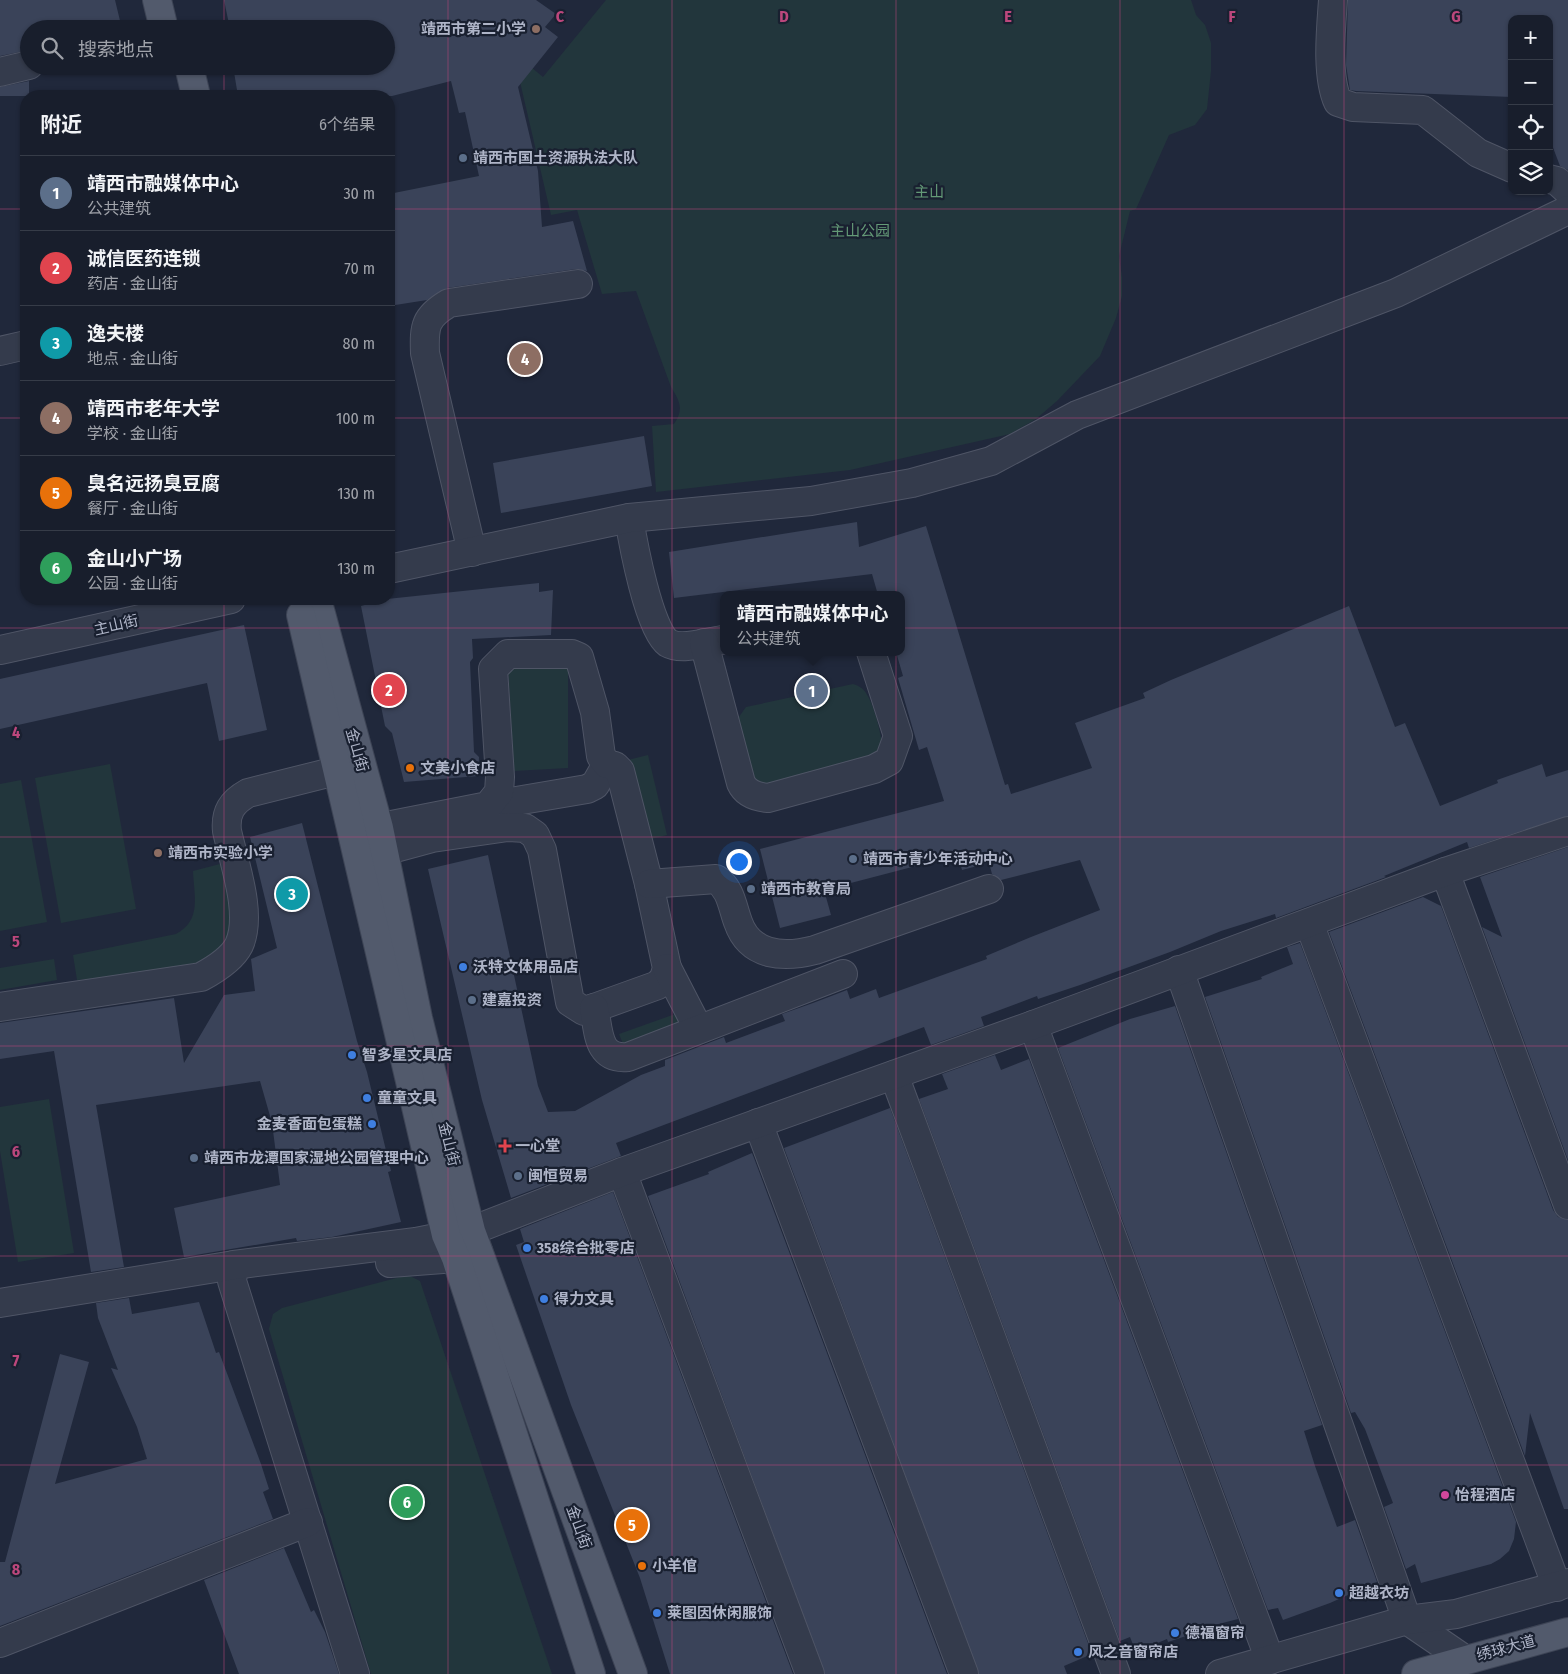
<!DOCTYPE html>
<html lang="zh">
<head>
<meta charset="utf-8">
<style>
	body { margin:0; font-family:"Fira Sans Condensed","Noto Sans SC",sans-serif; background:#212734; color:#f1f3f6 }
	.controls { position:absolute; right:15px; top:15px; display:grid; overflow:hidden; border-radius:10px; box-shadow:0 1px 4px #0004 }
	.controls button { width:45px; height:45px; display:grid; place-items:center; padding:0; border:0; border-bottom:1px solid #363c48; background:#181e2c; color:#f1f3f6; font:25px sans-serif }
	.you { position:absolute; left:738px; top:861px; width:18px; height:18px; margin:-12px; border:4px solid #fff; border-radius:50%; background:#1a73e8; box-shadow:0 0 0 8px #1a73e833 }
	.badge { display:grid; place-items:center; width:32px; height:32px; border-radius:50%; background:#7d9fff; color:#fff; font-size:16px; font-weight:700 }
	.pin { position:absolute; translate:-50% -50%; border:2px solid #fff; box-shadow:0 1px 5px #0006 }
	.popup { position:absolute; left:720px; top:591px; width:185px; height:65px; box-sizing:border-box; display:grid; place-content:center; border-radius:10px; background:#181e2c; filter:drop-shadow(0 1px 4px #0005); font-size:16px; white-space:nowrap; color:#9fa2a9 }
	.popup b { font-size:19px; color:#f1f3f6 }
	.popup::after { content:''; position:absolute; left:50%; top:100%; margin-left:-10px; border:10px solid transparent; border-top-color:#181e2c }
	.list { margin:0; padding:0; list-style:none }
	h2 { display:flex; justify-content:space-between; align-items:center; height:65px; margin:0; padding:0 20px; font-size:21px }
	h2 small { font-size:16px; font-weight:400; color:#9fa2a9 }
	.list li { display:grid; grid-template-columns:32px 1fr auto; gap:15px; align-items:center; box-sizing:border-box; height:75px; padding:0 20px; border-top:1px solid #363c48 }
	.list b { display:block; font-size:19px; white-space:nowrap }
	.list p { margin:0; font-size:16px; white-space:nowrap; color:#9fa2a9 }
	.list em { font-size:16px; font-style:normal; color:#9fa2a9 }
	.icon { flex:none; width:28px; height:28px; fill:none; stroke:currentColor; stroke-width:2; stroke-linecap:round; stroke-linejoin:round }
	.map { position:relative; flex:none; width:1568px; height:1674px; overflow:hidden }
	.search { position:absolute; background:#181e2c; box-shadow:0 1px 4px #0004; left:20px; top:20px; width:375px; height:55px; display:flex; align-items:center; gap:12px; box-sizing:border-box; padding:0 18px; border-radius:28px; color:#9fa2a9; font-size:19px }
	.panel { position:absolute; background:#181e2c; box-shadow:0 1px 4px #0004; left:20px; top:90px; width:375px; height:515px; border-radius:20px }
	.map>svg:first-child { display:block }
	.green { fill:#22363c }
	.building { fill:#3a4359 }
	.lines { fill:none; stroke-linecap:round; stroke-linejoin:round }
	.minor-casing { stroke:#4f5566; stroke-width:30 }
	.major-casing { stroke:#3d4455; stroke-width:30 }
	.minor { stroke:#343b4c; stroke-width:28 }
	.major { stroke:#525a6c; stroke-width:28 }
	.grid { fill:none; stroke:#bc477c; stroke-width:1; stroke-opacity:0.55 }
	.education-dot { fill:#8d6e63; stroke:#192030; stroke-width:2 }
	.service-dot { fill:#5c6f8a; stroke:#192030; stroke-width:2 }
	.food-dot { fill:#e8710a; stroke:#192030; stroke-width:2 }
	.shop-dot { fill:#3f7fe0; stroke:#192030; stroke-width:2 }
	.health-dot { fill:#e0444e; stroke:#192030; stroke-width:2 }
	.hotel-dot { fill:#d1479c; stroke:#192030; stroke-width:2 }
	.labels { text-anchor:middle; dominant-baseline:central; stroke-width:4.5; stroke-linejoin:round; paint-order:stroke }
	.poi-label { font-size:15px; font-weight:bold; fill:#afb5c8; stroke:#192030; text-anchor:start }
	.park-label { font-size:15px; fill:#649a77; stroke:#192030 }
	.street-label { font-size:15px; fill:#afb5c8; stroke:#192030 }
	.grid-label { font-size:16px; text-anchor:middle; font-weight:bold; fill:#bc477c; stroke:#192030; stroke-width:4.5; stroke-linejoin:round; paint-order:stroke }
</style>
</head>
<body>
<div class="map">
<svg width="1568" height="1674" viewBox="0 0 1568 1674">
	<rect width="100%" height="100%" fill="#20283b"/>
	<g class="green">
		<path d="M 606,0 L 1191,0 L 1196,15 L 1205,25 L 1211,43 L 1211,71 L 1207,109 L 1195,125 L 1169,135 L 1136,209 L 1130,211 L 1119,256 L 1122,277 L 1122,296 L 1116,318 L 1100,356 L 1057,401 L 1036,419 L 1010,434 L 850,470 L 656,492 L 652,426 L 674,424 C 684,410 680,401 671,387 L 636,291 L 602,294 L 577,210 L 551,215 L 517,69 L 520,58 L 543,77 Z"/>
		<polygon points="568,665 568,768 514,771 508,668"/>
		<path d="M 853,684 C 859,686 863,688 866,693 C 875,706 883,740 883,755 L 771,792 L 752,785 L 736,721 L 746,707 Z"/>
		<polygon points="648,755 667,835 648,840 628,760"/>
		<polygon points="110,764 136,909 61,923 35,778"/>
		<polygon points="21,780 47,922 0,931 0,784"/>
		<path d="M 220,864 L 226,867 C 228,878 238,910 236,919 C 234,934 216,958 202,964 C 173,977 111,977 77,980 L 73,955 L 176,934 C 202,920 194,896 193,871 Z"/>
		<polygon points="54,959 57,980 0,990 0,968"/>
		<polygon points="678,1013 684,1027 625,1049 619,1034"/>
		<polygon points="49,1099 74,1253 18,1262 0,1151 0,1107"/>
		<polygon points="408,1275 420,1281 552,1674 371,1674 269,1329 273,1314 282,1308"/>
	</g>
	<g class="building">
		<polygon points="0,0 115,0 122,29 29,29 29,50 0,56"/>
		<polygon points="224,0 536,0 556,14 545,27 558,37 518,87 538,171 542,227 573,221 587,271 576,269 447,288 427,300 389,306 389,194 479,176 465,112 459,113 451,81 392,96 238,96 233,66 386,66 386,29 230,29"/>
		<polygon points="1348,0 1568,0 1568,170 1560,166 1549,137 1549,19 1512,19 1512,97 1356,91 1350,90 1346,65"/>
		<polygon points="29,81 29,96 0,96 0,87"/>
		<polygon points="644,436 652,486 501,513 493,463"/>
		<polygon points="857,522 859,547 926,526 1005,785 1008,784 1011,794 1092,768 1075,723 1145,698 1143,693 1171,680 1349,606 1395,727 1405,723 1440,806 1498,783 1497,780 1542,764 1546,777 1568,770 1568,816 1469,848 1467,842 1384,876 1386,877 1276,918 1275,914 1221,931 1170,952 1080,985 1038,999 1037,996 981,1017 984,1026 931,1045 924,1027 616,1143 621,1156 511,1198 482,1100 428,869 488,855 538,1086 548,1112 575,1111 641,1075 665,1066 665,1060 724,1037 726,1043 785,1021 782,1014 813,1003 847,990 850,999 876,989 879,998 987,959 986,956 1031,937 1100,910 1080,860 1001,880 992,874 989,863 962,870 958,855 824,890 831,915 780,928 760,849 944,801 927,747 919,750 898,678 903,676 896,652 901,652 901,595 878,595 872,574 674,598 669,552"/>
		<polygon points="539,583 539,592 553,590 551,635 472,639 473,658 470,662 474,752 479,757 478,776 404,782 392,733 385,726 361,606 387,599"/>
		<polygon points="244,625 267,730 219,741 207,683 0,729 0,679"/>
		<polygon points="302,823 357,1041 367,1072 391,1171 388,1172 401,1222 332,1237 297,1241 296,1238 184,1257 174,1208 280,1185 272,1123 260,1081 96,1105 124,1267 91,1272 54,1051 0,1059 0,1023 174,998 184,1063 224,995 255,991 251,959 277,948 250,837"/>
		<polygon points="1568,847 1568,1160 1482,927 1502,937 1480,877"/>
		<polygon points="1423,897 1441,906 1553,1210 1558,1217 1568,1220 1568,1509 1564,1509 1530,1413 1525,1456 1329,932"/>
		<polygon points="1300,943 1516,1522 1514,1539 1509,1551 1500,1559 1491,1564 1421,1583 1415,1564 1406,1569 1384,1507 1393,1503 1365,1429 1355,1412 1351,1413 1205,997 1262,979 1261,977 1293,964 1287,947"/>
		<polygon points="1175,1006 1322,1425 1304,1431 1315,1466 1337,1527 1355,1520 1377,1582 1330,1603 1283,1620 1278,1608 1268,1610 1058,1048 1130,1019"/>
		<polygon points="995,1055 1001,1070 1029,1059 1238,1619 1207,1627 1207,1629 1168,1642 1167,1639 1136,1652 1130,1637 1120,1641 919,1099 948,1089 942,1074"/>
		<polygon points="890,1108 1092,1654 1064,1666 1067,1674 979,1674 784,1148"/>
		<polygon points="752,1153 754,1158 947,1674 825,1674 648,1196 709,1174 708,1172"/>
		<polygon points="613,1192 793,1674 670,1674 640,1578 571,1405 516,1245 524,1242 520,1229"/>
		<polygon points="129,1298 132,1314 199,1302 216,1353 219,1352 261,1464 269,1489 263,1492 273,1519 0,1626 0,1562 5,1562 60,1354 89,1362 55,1484 147,1459 137,1427 111,1368 118,1370 98,1318 96,1303"/>
		<polygon points="284,1548 311,1612 314,1610 325,1632 339,1674 239,1674 204,1580"/>
	</g>
	<g class="lines">
		<defs>
			<g id="minor">
				<path d="M 1333,0 C 1331,28 1326,76 1338,102 L 1353,107 L 1423,110 L 1478,153 L 1512,168"/>
				<polyline points="0,72 29,65"/>
				<polyline points="1549,179 1557,181 1568,191"/>
				<polyline points="0,351 26,345"/>
				<path d="M 629,518 C 633,543 649,630 668,643 C 682,651 707,642 722,640"/>
				<path d="M 472,552 L 425,353 C 424,326 425,317 449,303 L 578,284"/>
				<polyline points="389,569 629,518 811,501 912,483 991,461 1077,415 1396,293 1568,210"/>
				<path d="M 704,643 L 741,783 C 746,794 757,797 768,798 L 874,769 L 889,761 L 898,736 L 871,652"/>
				<polyline points="0,650 231,599"/>
				<polyline points="494,799 510,802 587,789 595,785 607,764"/>
				<polyline points="356,832 488,806 499,792 500,777 493,669 508,654 572,654 579,657 595,712 601,756 607,764 615,766 620,771 649,884 667,968 664,978 658,985 594,1008 584,1011 570,1002 542,850 535,835 525,828 508,827 432,838 362,857"/>
				<polyline points="1445,872 1568,1205"/>
				<path d="M 649,884 L 716,879 C 731,889 732,906 738,922 C 750,957 784,958 815,950 L 989,889"/>
				<polyline points="1309,923 1557,1587"/>
				<polyline points="667,968 698,1028"/>
				<polyline points="1179,970 1407,1620 1464,1659"/>
				<path d="M 0,1007 L 201,977 C 214,970 232,959 239,945 C 253,914 234,863 227,831 C 225,812 232,802 248,793 L 360,765"/>
				<path d="M 594,1008 C 599,1032 597,1060 628,1057 L 843,974"/>
				<polyline points="1033,1025 1270,1660"/>
				<polyline points="894,1075 1116,1674"/>
				<polyline points="758,1123 964,1674"/>
				<polyline points="622,1172 810,1674"/>
				<polyline points="390,1263 456,1258 478,1251"/>
				<polyline points="234,1265 232,1281 355,1674"/>
				<polyline points="0,1303 234,1265 416,1242 471,1231 622,1172 1033,1025 1445,872 1568,831"/>
				<polyline points="0,1643 308,1522"/>
				<polyline points="1220,1674 1407,1620 1456,1614 1568,1583"/>
			</g>
			<g id="major">
				<polyline points="157,0 164,29"/>
				<polyline points="189,66 196,96"/>
				<polyline points="317,599 379,828 418,1018 471,1231 633,1674"/>
				<polyline points="301,615 446,1235 456,1258 591,1674"/>
				<polyline points="1416,1674 1568,1632"/>
			</g>
		</defs>
		<use href="#minor" class="minor-casing"/>
		<use href="#major" class="major-casing"/>
		<use href="#minor" class="minor"/>
		<use href="#major" class="major"/>
	</g>
	<path class="grid" d="M 224,0 L 224,29M 448,0 L 448,1674M 672,0 L 672,1674M 896,0 L 896,1674M 1120,0 L 1120,1674M 1344,0 L 1344,1674M 224,66 L 224,96M 0,209 L 26,209M 389,209 L 1568,209M 0,418 L 26,418M 389,418 L 1568,418M 224,599 L 224,1674M 0,628 L 1568,628M 0,837 L 1568,837M 0,1046 L 1568,1046M 0,1256 L 1568,1256M 0,1465 L 1568,1465"/>
	<g class="education-dot">
		<circle cx="536" cy="29" r="5"/>
		<circle cx="158" cy="853" r="5"/>
	</g>
	<g class="service-dot">
		<circle cx="463" cy="158" r="5"/>
		<circle cx="853" cy="859" r="5"/>
		<circle cx="751" cy="889" r="5"/>
		<circle cx="472" cy="1000" r="5"/>
		<circle cx="194" cy="1158" r="5"/>
		<circle cx="518" cy="1176" r="5"/>
	</g>
	<g class="food-dot">
		<circle cx="410" cy="768" r="5"/>
		<circle cx="642" cy="1566" r="5"/>
	</g>
	<g class="shop-dot">
		<circle cx="463" cy="967" r="5"/>
		<circle cx="352" cy="1055" r="5"/>
		<circle cx="367" cy="1098" r="5"/>
		<circle cx="372" cy="1124" r="5"/>
		<circle cx="527" cy="1248" r="5"/>
		<circle cx="544" cy="1299" r="5"/>
		<circle cx="1339" cy="1593" r="5"/>
		<circle cx="657" cy="1613" r="5"/>
		<circle cx="1175" cy="1633" r="5"/>
		<circle cx="1078" cy="1652" r="5"/>
	</g>
	<path class="health-dot" d="M502.5 1138.5h5v5h5v5h-5v5h-5v-5h-5v-5h5z"/>
	<circle class="hotel-dot" cx="1445" cy="1495" r="5"/>
	<g class="labels">
		<g class="poi-label">
			<text x="526" y="29" text-anchor="end">靖西市第二小学</text>
			<text x="473" y="158">靖西市国土资源执法大队</text>
			<text x="420" y="768">文美小食店</text>
			<text x="168" y="853">靖西市实验小学</text>
			<text x="863" y="859">靖西市青少年活动中心</text>
			<text x="761" y="889">靖西市教育局</text>
			<text x="473" y="967">沃特文体用品店</text>
			<text x="482" y="1000">建嘉投资</text>
			<text x="362" y="1055">智多星文具店</text>
			<text x="377" y="1098">童童文具</text>
			<text x="362" y="1124" text-anchor="end">金麦香面包蛋糕</text>
			<text x="515" y="1146">一心堂</text>
			<text x="204" y="1158">靖西市龙潭国家湿地公园管理中心</text>
			<text x="528" y="1176">闽恒贸易</text>
			<text x="537" y="1248">358综合批零店</text>
			<text x="554" y="1299">得力文具</text>
			<text x="1455" y="1495">怡程酒店</text>
			<text x="652" y="1566">小羊倌</text>
			<text x="1349" y="1593">超越衣坊</text>
			<text x="667" y="1613">莱图因休闲服饰</text>
			<text x="1185" y="1633">德福窗帘</text>
			<text x="1088" y="1652">风之音窗帘店</text>
		</g>
		<g class="park-label">
			<text x="929" y="192">主山</text>
			<text x="860" y="231">主山公园</text>
		</g>
		<g class="street-label">
			<text transform="translate(116 625) rotate(-13)">主山街</text>
			<text transform="translate(357 750) rotate(74)">金山街</text>
			<text transform="translate(449 1144) rotate(76)">金山街</text>
			<text transform="translate(579 1527) rotate(70)">金山街</text>
			<text transform="translate(1506 1648) rotate(-15)">绣球大道</text>
		</g>
	</g>
	<g class="grid-label">
		<text x="560" y="22">C</text>
		<text x="784" y="22">D</text>
		<text x="1008" y="22">E</text>
		<text x="1232" y="22">F</text>
		<text x="1456" y="22">G</text>
		<text x="16" y="738">4</text>
		<text x="16" y="947">5</text>
		<text x="16" y="1157">6</text>
		<text x="16" y="1366">7</text>
		<text x="16" y="1575">8</text>
	</g>
</svg>
<div class="controls">
<button>+</button>
<button>−</button>
<button><svg class="icon" aria-label="locate" viewBox="0 0 24 24"><circle cx="12" cy="12" r="6"/><path d="M12 2v4M12 18v4M2 12h4M18 12h4"/></svg></button>
<button><svg class="icon" aria-label="layers" viewBox="0 0 24 24"><path d="M12 4l9 5-9 5-9-5zM3 14l9 5 9-5"/></svg></button>
</div>
<div class="you"></div>
<div class="pin badge" style="left:812px;top:691px;background:#5c6f8a">1</div>
<div class="popup"><b>靖西市融媒体中心</b>公共建筑</div>
<div class="pin badge" style="left:389px;top:690px;background:#e0444e">2</div>
<div class="pin badge" style="left:292px;top:894px;background:#0f9aa8">3</div>
<div class="pin badge" style="left:525px;top:359px;background:#8d6e63">4</div>
<div class="pin badge" style="left:632px;top:1525px;background:#e8710a">5</div>
<div class="pin badge" style="left:407px;top:1502px;background:#2e9e5b">6</div>
<div class="search"><svg class="icon" aria-label="search" viewBox="0 0 24 24"><circle cx="10" cy="10" r="6"/><path d="M15 15l6 6"/></svg>搜索地点</div>
<section class="panel">
<h2>附近<small>6个结果</small></h2>
<ul class="list">
<li><span class="badge" style="background:#5c6f8a">1</span><div><b>靖西市融媒体中心</b><p>公共建筑</p></div><em>30 m</em></li>
<li><span class="badge" style="background:#e0444e">2</span><div><b>诚信医药连锁</b><p>药店 · 金山街</p></div><em>70 m</em></li>
<li><span class="badge" style="background:#0f9aa8">3</span><div><b>逸夫楼</b><p>地点 · 金山街</p></div><em>80 m</em></li>
<li><span class="badge" style="background:#8d6e63">4</span><div><b>靖西市老年大学</b><p>学校 · 金山街</p></div><em>100 m</em></li>
<li><span class="badge" style="background:#e8710a">5</span><div><b>臭名远扬臭豆腐</b><p>餐厅 · 金山街</p></div><em>130 m</em></li>
<li><span class="badge" style="background:#2e9e5b">6</span><div><b>金山小广场</b><p>公园 · 金山街</p></div><em>130 m</em></li>
</ul>
</section>
</div>
</body>
</html>
